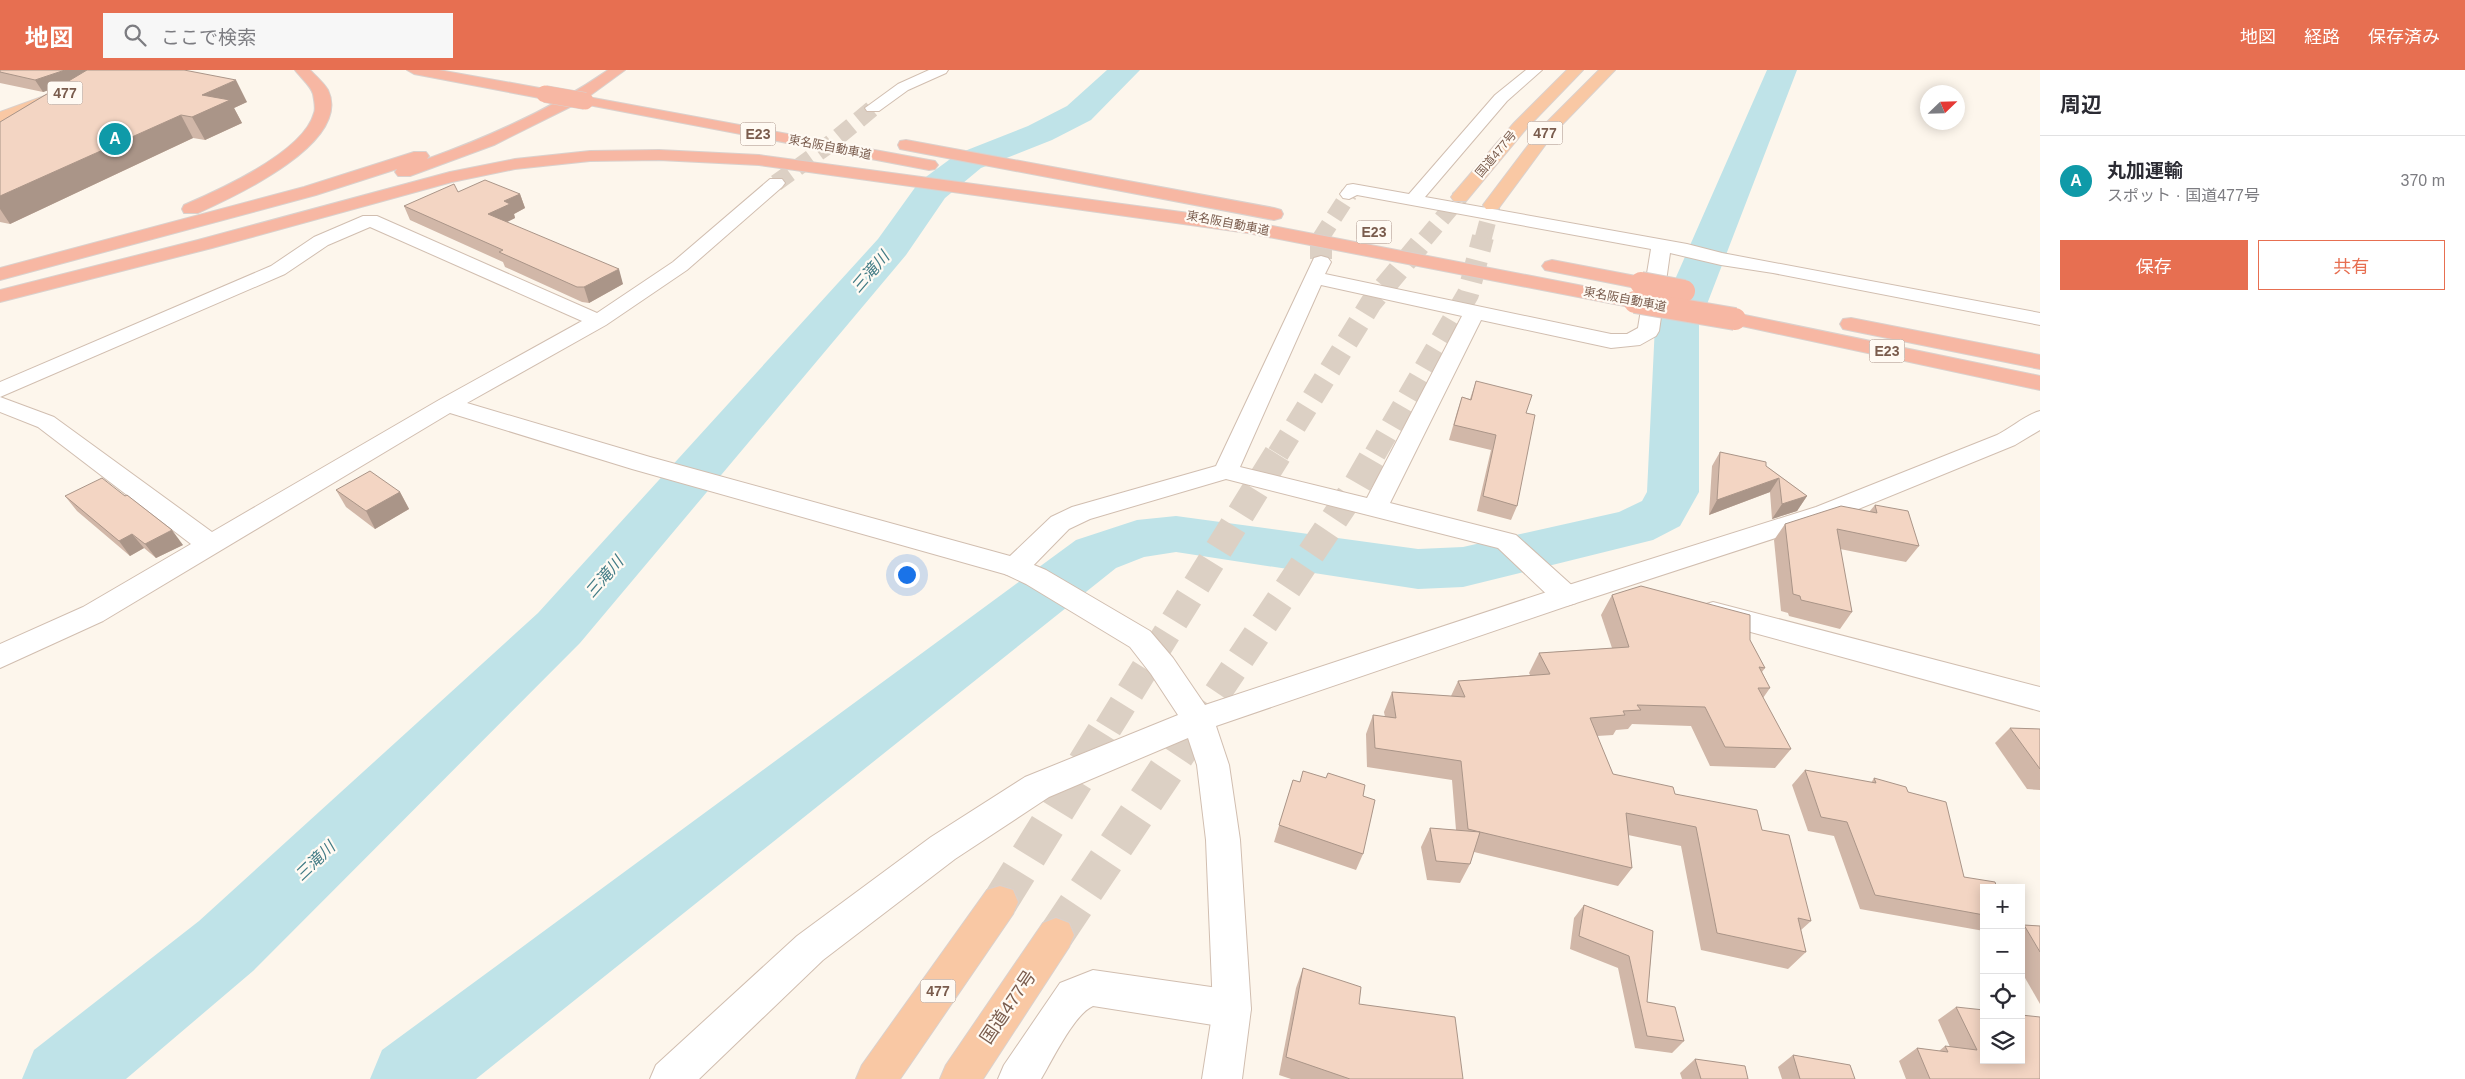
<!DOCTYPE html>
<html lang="ja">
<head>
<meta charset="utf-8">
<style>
	body { margin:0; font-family:Arial,"Noto Sans JP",sans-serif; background:#f7f7f7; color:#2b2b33 }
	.controls { position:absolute; right:15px; bottom:15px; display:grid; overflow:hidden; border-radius:0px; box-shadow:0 2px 12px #0003 }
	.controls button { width:45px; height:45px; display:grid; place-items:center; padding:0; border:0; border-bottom:1px solid #e1e1e2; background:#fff; color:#2b2b33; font:25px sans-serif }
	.compass { position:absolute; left:1920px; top:15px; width:45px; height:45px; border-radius:50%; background:#fff; box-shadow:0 2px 12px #0003; rotate:67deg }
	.you { position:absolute; left:906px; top:504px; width:18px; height:18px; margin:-12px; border:4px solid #fff; border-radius:50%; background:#1a73e8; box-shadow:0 0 0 8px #1a73e833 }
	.badge { display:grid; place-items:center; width:32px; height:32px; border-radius:50%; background:#e76f51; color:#fff; font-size:16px; font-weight:700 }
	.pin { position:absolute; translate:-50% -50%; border:2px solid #fff; box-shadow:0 1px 5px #0006 }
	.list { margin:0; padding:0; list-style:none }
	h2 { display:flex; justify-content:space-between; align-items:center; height:65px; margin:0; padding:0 20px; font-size:21px }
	h2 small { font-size:16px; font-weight:400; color:#7c7c81 }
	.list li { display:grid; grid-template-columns:32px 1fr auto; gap:15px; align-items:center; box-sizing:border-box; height:90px; padding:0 20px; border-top:1px solid #e1e1e2 }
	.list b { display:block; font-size:19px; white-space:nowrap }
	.list p { margin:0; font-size:16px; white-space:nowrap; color:#7c7c81 }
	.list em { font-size:16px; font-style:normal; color:#7c7c81 }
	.actions { display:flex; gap:10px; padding:15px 20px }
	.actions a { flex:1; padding:11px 0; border:1px solid #e76f51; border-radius:0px; text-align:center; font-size:18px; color:#e76f51 }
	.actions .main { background:#e76f51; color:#fff }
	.icon { flex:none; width:28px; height:28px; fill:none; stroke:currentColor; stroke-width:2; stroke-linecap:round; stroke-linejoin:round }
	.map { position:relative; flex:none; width:2040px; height:1009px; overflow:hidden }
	header { display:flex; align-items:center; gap:30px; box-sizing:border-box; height:70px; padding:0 25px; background:#e76f51; color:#fff }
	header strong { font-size:24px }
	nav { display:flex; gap:28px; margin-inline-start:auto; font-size:18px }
	.search { width:350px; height:45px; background:#f7f7f7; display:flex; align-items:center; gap:12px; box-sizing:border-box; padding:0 18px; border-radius:0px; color:#7c7c81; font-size:19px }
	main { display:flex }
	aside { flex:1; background:#fff }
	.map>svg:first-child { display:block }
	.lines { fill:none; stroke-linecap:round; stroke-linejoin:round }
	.river { fill:#bfe3e8; fill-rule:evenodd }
	.minor-tunnel-far1 { stroke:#dcd0c4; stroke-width:17; stroke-dasharray:17 9; stroke-linecap:butt }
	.minor-tunnel { stroke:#dcd0c4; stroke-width:22; stroke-dasharray:22 11; stroke-linecap:butt }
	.trunk-tunnel-far3 { stroke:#dcd0c4; stroke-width:17; stroke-dasharray:17 9; stroke-linecap:butt }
	.trunk-tunnel-far2 { stroke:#dcd0c4; stroke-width:22; stroke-dasharray:22 11; stroke-linecap:butt }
	.trunk-tunnel-far1 { stroke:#dcd0c4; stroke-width:28; stroke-dasharray:28 14; stroke-linecap:butt }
	.trunk-tunnel { stroke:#dcd0c4; stroke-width:36; stroke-dasharray:36 18; stroke-linecap:butt }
	.minor-casing { stroke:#d1beb0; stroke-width:2 }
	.tertiary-casing { stroke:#d1beb0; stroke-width:2 }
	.trunk-casing { stroke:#dad1cd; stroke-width:2 }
	.motorway-casing { stroke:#dad1cd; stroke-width:2 }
	.minor { fill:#fff; fill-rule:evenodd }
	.tertiary { fill:#fff; fill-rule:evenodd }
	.trunk { fill:#f9c8a4; fill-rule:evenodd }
	.motorway { fill:#f7b7a3; fill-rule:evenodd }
	.motorway-bridge-far1-casing { stroke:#dad1cd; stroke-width:18; stroke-linecap:butt }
	.motorway-bridge-casing { stroke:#dad1cd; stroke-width:24; stroke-linecap:butt }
	.motorway-bridge-far1 { stroke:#f7b7a3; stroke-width:17 }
	.motorway-bridge { stroke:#f7b7a3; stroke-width:22 }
	.wall { fill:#d1b7a8 }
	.shaded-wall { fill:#aa9588 }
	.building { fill:#f3d5c3; stroke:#aa9588 }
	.labels { text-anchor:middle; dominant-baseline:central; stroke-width:4.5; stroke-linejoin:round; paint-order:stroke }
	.far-street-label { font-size:12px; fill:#7a5c4d; stroke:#fffaf3 }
	.shield { fill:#fffaf3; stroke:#a28b7f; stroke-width:1 }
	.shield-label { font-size:14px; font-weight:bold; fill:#7a5c4d }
	.water-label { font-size:16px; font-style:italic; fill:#437c86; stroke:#fffaf3 }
	.near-street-label { font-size:18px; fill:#7a5c4d; stroke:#fffaf3 }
</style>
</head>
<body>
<header>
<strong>地図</strong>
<div class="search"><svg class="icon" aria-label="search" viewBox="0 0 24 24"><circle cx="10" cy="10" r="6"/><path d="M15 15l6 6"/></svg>ここで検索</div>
<nav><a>地図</a><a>経路</a><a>保存済み</a></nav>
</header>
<main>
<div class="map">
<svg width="2040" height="1009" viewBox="0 0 2040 1009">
	<rect width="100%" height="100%" fill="#fdf6ec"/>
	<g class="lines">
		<g class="river">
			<polygon points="1107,0 1140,0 1091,50 1052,70 981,98 945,128 906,185 580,573 253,901 126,1009 22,1009 34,980 199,851 538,543 878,169 919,112 957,84 1028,56 1067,36"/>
			<polygon points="1767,0 1797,0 1699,255 1699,422 1680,456 1653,470 1463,517 1418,519 1176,482 1144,487 1116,498 476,1009 370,1009 382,980 1076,470 1137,450 1176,446 1418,479 1463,477 1619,442 1642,431 1647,422 1655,255"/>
		</g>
		<g class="minor-tunnel-far1">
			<polyline points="776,113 826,77 873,38"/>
			<polyline points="1320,169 1349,124"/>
		</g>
		<polyline class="minor-tunnel" points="1321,167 1321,192"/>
		<g class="trunk-tunnel-far3">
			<polyline points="1425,169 1460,127"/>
			<polyline points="1483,169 1492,135"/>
		</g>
		<g class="trunk-tunnel-far2">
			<polyline points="1278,384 1371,233 1426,167"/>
			<polyline points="1375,384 1468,224 1483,167"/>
		</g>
		<g class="trunk-tunnel-far1">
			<polyline points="1108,658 1279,382"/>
			<polyline points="1194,658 1357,415 1376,382"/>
		</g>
		<g class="trunk-tunnel">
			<polyline points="1000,832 1108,657"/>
			<polyline points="1056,865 1195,657"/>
		</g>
		<defs>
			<g id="minor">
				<polygon points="929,0 948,0 946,3 908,20 879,41 867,41 865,38 898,14"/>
				<path d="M 1526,0 L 1542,0 L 1507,31 L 1425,127 L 1687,174 L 1722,183 L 2040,243 L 2040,255 L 1773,203 L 1721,195 L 1670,183 L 1659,261 L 1656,266 L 1640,275 L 1611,278 L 1481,250 L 1390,433 L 1516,465 L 1576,519 L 1580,526 L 1576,533 L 1566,536 L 1556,533 L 1498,478 L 1226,409 L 1090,449 L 1069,459 L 1025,504 L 1015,507 L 632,399 L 450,343 L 103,551 L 0,598 L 0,574 L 83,537 L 191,474 L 38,357 L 0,342 L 0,327 L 54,347 L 212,462 L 439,330 L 582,251 L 370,157 L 328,175 L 285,204 L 0,327 L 0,312 L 271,196 L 314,167 L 363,146 L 377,146 L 597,243 L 673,192 L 770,109 L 782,109 L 785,113 L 782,117 L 687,200 L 606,255 L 467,333 L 650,387 L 1010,486 L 1051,447 L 1072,437 L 1216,396 L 1314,188 L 1321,186 L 1328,188 L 1331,192 L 1325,204 L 1611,264 L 1627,264 L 1638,258 L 1651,179 L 1357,125 L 1349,129 L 1343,128 L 1340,124 L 1347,115 L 1353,114 L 1409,124 L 1495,25 ZM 1321,215 L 1462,246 L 1367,428 L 1240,397 Z"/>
				<polygon points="1713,532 2040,617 2040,641 1703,549 1699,542 1703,535"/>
				<path d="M 1093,900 L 1232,920 L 1246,926 L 1251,939 L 1246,952 L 1232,958 L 1093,936 C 1074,944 1052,991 1041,1009 L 998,1009 L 1004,995 L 1060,913 Z"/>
			</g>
			<path id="tertiary" d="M 2040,341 L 2040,360 L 2015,375 L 1834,449 L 1573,534 L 1216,656 L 1229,695 L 1240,770 L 1251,939 L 1242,1009 L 1202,1009 L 1213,939 L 1206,770 L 1197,695 L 1188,668 L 1049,727 L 955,789 L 823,890 L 699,1009 L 650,1009 L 656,995 L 797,866 L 931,767 L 1025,707 L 1178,645 L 1151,604 L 1130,577 L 1026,514 L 1005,504 L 1001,497 L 1005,490 L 1015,487 L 1046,500 L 1150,561 L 1173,588 L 1205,635 L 1556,519 L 1816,437 L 1997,365 C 2011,358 2027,344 2040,341 Z"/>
			<g id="trunk">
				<polygon points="116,0 137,0 135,3 0,52 0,42"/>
				<polygon points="1567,0 1583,0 1526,59 1466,131 1454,131 1451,127 1454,123 1514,53"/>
				<polygon points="1599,0 1615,0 1554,63 1498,139 1486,139 1483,135 1542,57"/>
				<polygon points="1000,816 1013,820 1018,832 1013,844 900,1009 856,1009 862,995 987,820"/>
				<polygon points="1056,848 1069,853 1074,865 1069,877 983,1009 940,1009 946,995 1043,853"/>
			</g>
			<g id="motorway">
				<path d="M 295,0 L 310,0 C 316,6 324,13 328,20 C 353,73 233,127 198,143 L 184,143 L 182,139 L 184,135 C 219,120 304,82 314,43 C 316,39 314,29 313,24 C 311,16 300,7 295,0 Z"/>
				<polygon points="407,0 439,0 545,19 553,24 545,29 414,4"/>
				<path d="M 608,0 L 625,0 L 588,27 L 929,90 L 935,91 L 938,95 L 935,99 L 929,100 L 578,33 L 494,75 L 410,106 L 398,106 L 395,102 L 397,99 L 316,125 L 0,210 L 0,198 L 304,117 L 414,82 L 426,82 L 429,86 L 427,89 C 491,66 552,39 608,0 Z"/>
				<polygon points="906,70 1274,138 1281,140 1283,144 1281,148 1274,150 900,79 898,75 900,71"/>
				<polygon points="659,80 759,85 1241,150 1635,226 1642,228 1645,232 1642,236 1635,238 1248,163 759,95 659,90 590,91 515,99 452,112 212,178 0,232 0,220 198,170 450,102 515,89 590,81"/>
				<polygon points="1552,190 1641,207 1648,209 1651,213 1648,217 1641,219 1545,200 1542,196 1545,192"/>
				<polygon points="1735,243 2040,306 2040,320 1728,253 1724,249 1728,245"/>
				<polygon points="1851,248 2040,285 2040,299 1843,259 1840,254 1843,249"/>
			</g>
		</defs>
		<use href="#minor" class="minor-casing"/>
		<use href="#tertiary" class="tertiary-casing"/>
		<use href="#trunk" class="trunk-casing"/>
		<use href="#motorway" class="motorway-casing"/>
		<use href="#minor" class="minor"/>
		<use href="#tertiary" class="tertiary"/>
		<use href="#trunk" class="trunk"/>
		<use href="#motorway" class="motorway"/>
		<defs>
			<polyline id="motorway-bridge-far1" points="545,24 585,31"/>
			<g id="motorway-bridge">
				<polyline points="1641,213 1684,221"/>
				<polyline points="1635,232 1735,249"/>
			</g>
		</defs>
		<use href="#motorway-bridge-far1" class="motorway-bridge-far1-casing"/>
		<use href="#motorway-bridge" class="motorway-bridge-casing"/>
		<use href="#motorway-bridge-far1" class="motorway-bridge-far1"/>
		<use href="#motorway-bridge" class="motorway-bridge"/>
	</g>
	<g class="wall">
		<polygon points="0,0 192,2 247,32 234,38 242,53 205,70 193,68 10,154 0,152 0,52 60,16 43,22 0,13"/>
		<polygon points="520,124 525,138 514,144 515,148 507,152 623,214 589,233 582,232 505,197 503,192 410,150 404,136"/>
		<polygon points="1476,311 1526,343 1517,436 1511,450 1477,441 1491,380 1449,370 1457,342 1462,327 1470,329"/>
		<polygon points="1720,382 1766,396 1807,426 1797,441 1772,449 1770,422 1709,445 1712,396"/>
		<polygon points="336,420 400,422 409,439 375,459 346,437"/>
		<polygon points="65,426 183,475 156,488 144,478 130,486 77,441"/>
		<polygon points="1875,435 1919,476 1906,492 1840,479 1852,542 1840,559 1789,546 1788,543 1781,541 1774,470 1785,454 1869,442"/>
		<polygon points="1612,525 1750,570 1765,598 1762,602 1770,618 1763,628 1791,679 1775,698 1710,696 1691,656 1632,654 1628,659 1616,660 1613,665 1597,666 1613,704 1675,724 1762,760 1811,851 1801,860 1806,882 1788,899 1701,880 1681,776 1628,765 1632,798 1618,816 1474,782 1470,794 1460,813 1427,810 1421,777 1430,758 1456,760 1452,710 1367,697 1366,664 1373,645 1385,647 1384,642 1392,622 1451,626 1458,611 1530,605 1529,603 1539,583 1612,578 1601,545"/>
		<polygon points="2010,658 2040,659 2040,720 2027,719 1995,673"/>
		<polygon points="1805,700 1871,713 1874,708 1908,722 1964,807 1984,818 1984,861 1860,839 1834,766 1808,761 1792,715"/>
		<polygon points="1326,708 1363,726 1363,784 1356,800 1274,772 1293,710 1300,712"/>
		<polygon points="1584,835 1653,861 1647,932 1684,971 1672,983 1635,978 1618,898 1570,879 1574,848"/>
		<polygon points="2024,855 2040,856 2040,934 2021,901 2021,857"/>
		<polygon points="1303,898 1359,934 1463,1009 1291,1009 1279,1005 1296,918"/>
		<polygon points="1956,937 2040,1009 1906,1009 1899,991 1917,978 1939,981 1945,976 1950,977 1938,950"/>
		<polygon points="1793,985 1855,1009 1782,1009 1778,997"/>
		<polygon points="1695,989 1748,1009 1682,1009 1680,1003"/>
	</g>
	<g class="shaded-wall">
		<polygon points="65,0 107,0 43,22 35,10"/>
		<polygon points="236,10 247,32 234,38 242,53 205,70 192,47 202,25"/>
		<polygon points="181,45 193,68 10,154 0,139 0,126"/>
		<polygon points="520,124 525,138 514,144 515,148 493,159 488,144 504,131"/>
		<polygon points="619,199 623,214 589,233 584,217"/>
		<polygon points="1779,408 1770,422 1709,445 1717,430"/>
		<polygon points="400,422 409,439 375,459 366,441"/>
		<polygon points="1807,426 1797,441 1772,449 1782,434"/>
		<polygon points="172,460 183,475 156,488 145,474"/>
		<polygon points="132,464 144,478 130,486 119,471"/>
	</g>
	<g class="building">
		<polygon points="0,0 65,0 35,10 0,2"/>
		<polygon points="87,0 184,0 236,10 202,25 230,30 192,47 181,45 0,126 0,52"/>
		<polygon points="485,110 520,124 504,131 510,134 488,144 619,199 584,217 577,217 499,182 503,180 404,136 454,114 458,122"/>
		<polygon points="1476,311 1532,325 1526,343 1535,345 1517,436 1483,426 1496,365 1454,355 1462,327 1471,330"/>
		<polygon points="1720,382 1766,392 1766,396 1807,426 1782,434 1779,408 1717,430"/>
		<polygon points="370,401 400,422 366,441 336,420"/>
		<polygon points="102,408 125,426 127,425 172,460 145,474 132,464 119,471 65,426"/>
		<polygon points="1875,435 1908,441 1919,476 1837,459 1852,542 1801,530 1800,526 1793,524 1785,454 1841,436 1877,443"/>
		<polygon points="1641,516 1750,545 1750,570 1765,598 1759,597 1770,618 1758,618 1791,679 1725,677 1705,637 1637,635 1641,640 1623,641 1625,645 1590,648 1613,704 1673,717 1675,724 1757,740 1762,760 1789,765 1811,851 1798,848 1806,882 1717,863 1696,757 1626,743 1632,798 1480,762 1470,794 1436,791 1430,758 1480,762 1468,759 1461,691 1375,678 1373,645 1396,648 1392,622 1465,627 1458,611 1550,604 1539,583 1629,577 1612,525"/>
		<polygon points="2010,658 2040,659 2040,699"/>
		<polygon points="1805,700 1876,713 1874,708 1906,717 1908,722 1946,732 1964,807 1995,812 1997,818 1984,818 1984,845 1875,825 1847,752 1821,747"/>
		<polygon points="1303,701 1326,708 1328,703 1365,715 1363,726 1375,730 1363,784 1279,755 1293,710 1300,712"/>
		<polygon points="1584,835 1653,861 1647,932 1675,937 1684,971 1647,966 1629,886 1579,866"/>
		<polygon points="2024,855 2040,856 2040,882"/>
		<polygon points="1303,898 1361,917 1359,934 1455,947 1463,1009 1350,1009 1286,987"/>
		<polygon points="1956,937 1984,940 1984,990 2021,990 2021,945 2040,947 2040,1009 1930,1009 1917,978 1948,982 1945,976 1977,980"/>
		<polygon points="1793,985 1850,995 1855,1009 1800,1009"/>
		<polygon points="1695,989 1745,996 1748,1009 1701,1009"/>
	</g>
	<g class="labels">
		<g class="far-street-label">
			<text transform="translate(830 77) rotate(11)">東名阪自動車道</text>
			<text transform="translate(1496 84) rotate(-50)">国道477号</text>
			<text transform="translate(1228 153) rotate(11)">東名阪自動車道</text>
			<text transform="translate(1625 229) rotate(11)">東名阪自動車道</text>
		</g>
		<g class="shield">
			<rect x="47.5" y="11.5" width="35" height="23" rx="4"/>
			<rect x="1527.5" y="51.5" width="35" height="23" rx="4"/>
			<rect x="740.5" y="52.5" width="35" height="23" rx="4"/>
			<rect x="1356.5" y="150.5" width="35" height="23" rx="4"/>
			<rect x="1869.5" y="269.5" width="35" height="23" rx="4"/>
			<rect x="920.5" y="909.5" width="35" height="23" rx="4"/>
		</g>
		<g class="shield-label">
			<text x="65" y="23">477</text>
			<text x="1545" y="63">477</text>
			<text x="758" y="64">E23</text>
			<text x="1374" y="162">E23</text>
			<text x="1887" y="281">E23</text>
			<text x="938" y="921">477</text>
		</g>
		<g class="water-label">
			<text transform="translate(870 202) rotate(-49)">三滝川</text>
			<text transform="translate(604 507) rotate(-49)">三滝川</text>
			<text transform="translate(315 791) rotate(-44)">三滝川</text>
		</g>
		<g class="near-street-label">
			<text transform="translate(1008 937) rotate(-56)">国道477号</text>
		</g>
	</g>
</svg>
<div class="controls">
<button>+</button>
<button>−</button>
<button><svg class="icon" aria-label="locate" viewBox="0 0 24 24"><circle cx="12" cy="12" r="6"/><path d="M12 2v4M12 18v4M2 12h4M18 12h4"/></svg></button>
<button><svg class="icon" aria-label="layers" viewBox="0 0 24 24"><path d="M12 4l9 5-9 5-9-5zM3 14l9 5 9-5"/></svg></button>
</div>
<svg class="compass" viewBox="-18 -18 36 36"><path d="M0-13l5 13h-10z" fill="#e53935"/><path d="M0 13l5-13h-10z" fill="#7c7c81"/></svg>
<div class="you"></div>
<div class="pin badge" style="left:115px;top:69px;background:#0f9aa8">A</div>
</div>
<aside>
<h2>周辺<small></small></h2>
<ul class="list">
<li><span class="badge" style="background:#0f9aa8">A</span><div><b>丸加運輸</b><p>スポット · 国道477号</p></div><em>370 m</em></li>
</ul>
<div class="actions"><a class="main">保存</a><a>共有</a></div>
</aside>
</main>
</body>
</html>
